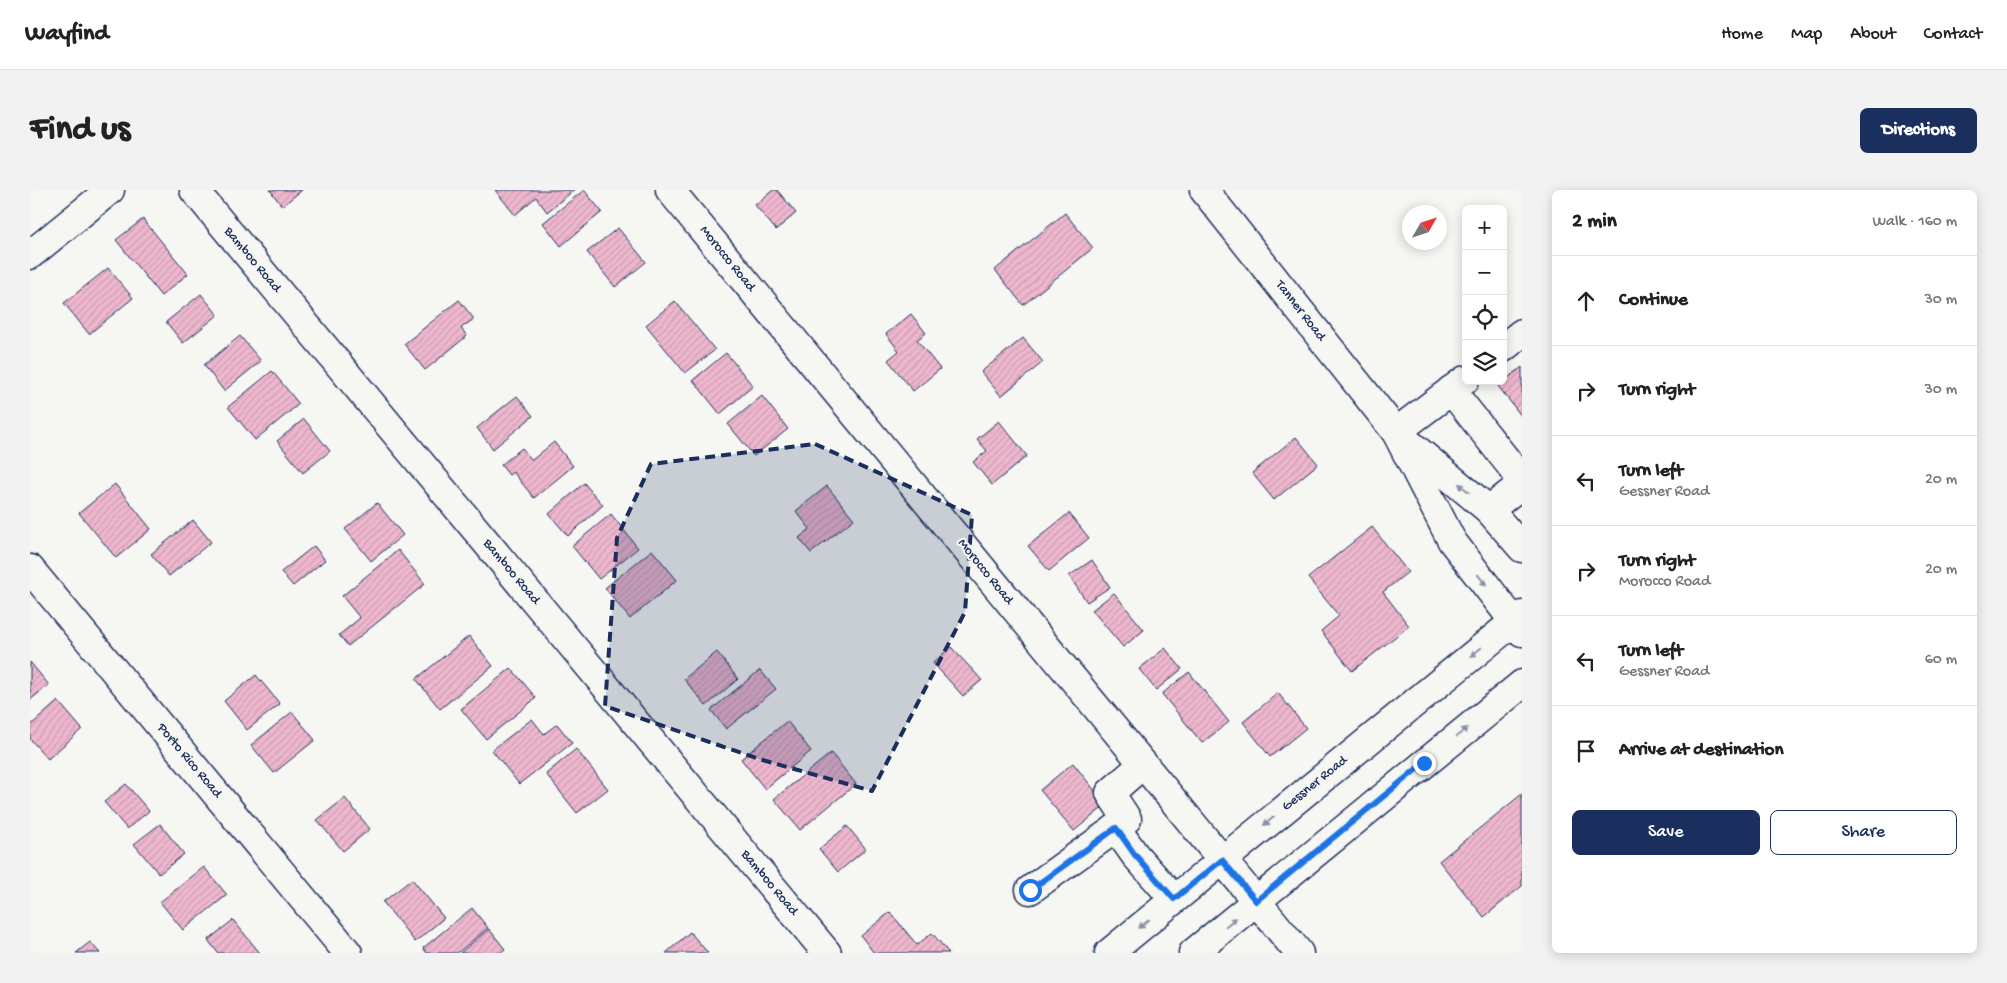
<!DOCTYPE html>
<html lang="en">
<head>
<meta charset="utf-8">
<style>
	body { margin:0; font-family:"Gochi Hand",sans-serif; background:#f2f2f2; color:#222 }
	.controls { position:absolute; right:15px; top:15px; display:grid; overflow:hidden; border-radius:8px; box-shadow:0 2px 12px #0003 }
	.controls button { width:45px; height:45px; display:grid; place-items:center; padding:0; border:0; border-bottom:1px solid #e0e0e0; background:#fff; color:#222; font:25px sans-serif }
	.compass { position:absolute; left:1372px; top:15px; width:45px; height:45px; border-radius:50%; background:#fff; box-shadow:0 2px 12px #0003; rotate:51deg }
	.stop { position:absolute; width:15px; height:15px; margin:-11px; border:4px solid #1a73e8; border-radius:50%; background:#fff }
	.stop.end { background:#1a73e8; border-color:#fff; box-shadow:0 1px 5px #0008 }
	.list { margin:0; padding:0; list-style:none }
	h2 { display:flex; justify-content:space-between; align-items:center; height:65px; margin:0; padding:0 20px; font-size:21px }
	h2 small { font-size:16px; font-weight:400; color:#767676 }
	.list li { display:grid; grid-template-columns:32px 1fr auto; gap:15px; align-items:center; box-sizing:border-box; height:90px; padding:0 20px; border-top:1px solid #e0e0e0 }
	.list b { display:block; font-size:19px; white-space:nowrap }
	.list p { margin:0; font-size:16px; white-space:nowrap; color:#767676 }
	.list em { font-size:16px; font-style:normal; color:#767676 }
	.actions { display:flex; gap:10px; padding:15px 20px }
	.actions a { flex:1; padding:11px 0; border:1px solid #1b2f5e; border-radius:8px; text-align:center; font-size:18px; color:#1b2f5e }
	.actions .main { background:#1b2f5e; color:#fff }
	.icon { flex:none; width:28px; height:28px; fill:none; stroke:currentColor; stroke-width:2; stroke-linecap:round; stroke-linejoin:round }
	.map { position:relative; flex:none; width:1492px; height:763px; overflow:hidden; border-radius:8px }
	header { display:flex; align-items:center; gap:30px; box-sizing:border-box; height:70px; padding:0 25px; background:#fff; border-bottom:1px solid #e0e0e0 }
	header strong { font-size:24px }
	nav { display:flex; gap:28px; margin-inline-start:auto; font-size:18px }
	.intro { display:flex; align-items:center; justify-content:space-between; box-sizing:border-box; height:120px; padding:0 30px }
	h1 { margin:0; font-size:35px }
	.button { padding:12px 22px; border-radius:8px; background:#1b2f5e; color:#fff; font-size:18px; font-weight:700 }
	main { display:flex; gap:30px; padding:0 30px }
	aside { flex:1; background:#fff; border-radius:8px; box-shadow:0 2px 12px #0003 }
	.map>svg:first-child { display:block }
	.building { fill:url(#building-hatch); stroke:#1b2f5e }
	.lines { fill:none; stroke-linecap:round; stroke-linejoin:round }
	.minor-casing { stroke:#1b2f5e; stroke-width:31 }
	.major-casing { stroke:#1b2f5e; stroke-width:31 }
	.minor { stroke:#f6f6f2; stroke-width:28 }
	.major { stroke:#f6f6f2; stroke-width:28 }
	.oneway { fill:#8892a8 }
	.route { stroke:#1a73e8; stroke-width:6 }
	.marked { fill:#1b2f5e; fill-opacity:0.2; stroke:#1b2f5e; stroke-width:4; stroke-dasharray:10 6; stroke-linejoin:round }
	.labels { text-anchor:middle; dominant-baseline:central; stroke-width:4; stroke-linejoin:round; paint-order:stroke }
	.street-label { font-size:14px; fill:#1b2f5e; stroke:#f6f6f2 }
</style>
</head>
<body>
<header>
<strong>Wayfind</strong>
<nav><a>Home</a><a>Map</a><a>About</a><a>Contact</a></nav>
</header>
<div class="intro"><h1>Find us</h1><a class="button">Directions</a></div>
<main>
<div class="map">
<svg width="1492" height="763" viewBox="0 0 1492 763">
	<defs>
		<pattern id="building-hatch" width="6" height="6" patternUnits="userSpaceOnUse" patternTransform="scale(1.25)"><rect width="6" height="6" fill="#eeb7ce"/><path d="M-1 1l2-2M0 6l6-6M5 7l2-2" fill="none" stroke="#cc9eb3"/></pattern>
	</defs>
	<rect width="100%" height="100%" fill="#f6f6f2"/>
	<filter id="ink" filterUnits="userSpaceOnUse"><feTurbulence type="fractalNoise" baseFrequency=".02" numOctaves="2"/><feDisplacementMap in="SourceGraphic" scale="10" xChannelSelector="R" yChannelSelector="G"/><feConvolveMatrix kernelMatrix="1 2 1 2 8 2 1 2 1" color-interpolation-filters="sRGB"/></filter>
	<g filter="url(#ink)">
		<g class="building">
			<polygon points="240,0 272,0 252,16"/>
			<polygon points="465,0 544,0 517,22 506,7 485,25"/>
			<polygon points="554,0 572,22 531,56 513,33"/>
			<polygon points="743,0 747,0 766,23 746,40 725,15"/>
			<polygon points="1035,23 1063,58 993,115 965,80"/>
			<polygon points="113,29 158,84 131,106 86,50"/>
			<polygon points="588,38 616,72 585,97 557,62"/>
			<polygon points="78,78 103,108 59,144 34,113"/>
			<polygon points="171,104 188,125 153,153 136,132"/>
			<polygon points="429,110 444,129 431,138 437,146 395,180 374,154"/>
			<polygon points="645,111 685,160 655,183 616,135"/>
			<polygon points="881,124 896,143 887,150 910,179 883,201 858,170 869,161 856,144"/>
			<polygon points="210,146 231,171 194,201 174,175"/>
			<polygon points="993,148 1013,172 971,206 951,182"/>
			<polygon points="696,163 723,196 690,224 663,190"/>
			<polygon points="1492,177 1492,227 1468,196"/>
			<polygon points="242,181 269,214 225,250 198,217"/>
			<polygon points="487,206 503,226 463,259 447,238"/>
			<polygon points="732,206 758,239 724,266 698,234"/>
			<polygon points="274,229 300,261 273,283 247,251"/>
			<polygon points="969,231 997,266 962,295 943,272 957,261 947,249"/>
			<polygon points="1266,247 1288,274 1244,310 1222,283"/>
			<polygon points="524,252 543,276 504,308 483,282 479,285 471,275 492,258 502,270"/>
			<polygon points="554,293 573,315 538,346 519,324"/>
			<polygon points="85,294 121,339 86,368 49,323"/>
			<polygon points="797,296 824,329 781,363 769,348 780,339 766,321"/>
			<polygon points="347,313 373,345 341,371 315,339"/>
			<polygon points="1039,323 1059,348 1019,381 998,356"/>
			<polygon points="581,324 608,358 569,389 542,356"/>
			<polygon points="163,330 181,352 139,386 121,364"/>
			<polygon points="1342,337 1378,382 1353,402 1379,436 1322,481 1291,441 1309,426 1278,388"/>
			<polygon points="284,356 295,370 263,396 251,382"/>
			<polygon points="368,360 395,394 318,456 309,445 330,428 312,406"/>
			<polygon points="622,360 647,390 600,429 575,398"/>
			<polygon points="1062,370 1080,397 1057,412 1039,386"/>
			<polygon points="1084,403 1114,440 1093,457 1062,420"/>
			<polygon points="439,446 463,476 410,519 386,489"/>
			<polygon points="921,457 952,490 933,506 903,473"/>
			<polygon points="1135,458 1152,479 1126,500 1109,479"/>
			<polygon points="687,462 708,489 676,516 654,489"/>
			<polygon points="0,472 19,495 0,510"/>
			<polygon points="481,478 506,508 456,549 431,519"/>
			<polygon points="730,480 746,499 696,539 681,520"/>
			<polygon points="1159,482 1199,532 1172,553 1132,504"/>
			<polygon points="226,485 250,514 217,540 194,511"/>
			<polygon points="1248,503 1276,538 1240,567 1213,532"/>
			<polygon points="28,511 52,539 18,569 0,549 0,536"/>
			<polygon points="262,522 285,550 244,583 221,555"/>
			<polygon points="502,529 514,544 527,534 542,553 489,594 462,560"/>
			<polygon points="757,531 781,561 735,599 711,569"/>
			<polygon points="546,559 578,599 547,623 516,584"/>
			<polygon points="801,563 826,594 770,640 744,609"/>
			<polygon points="1043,573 1076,615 1044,641 1010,600"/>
			<polygon points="96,594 119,621 97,639 74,612"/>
			<polygon points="1492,604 1492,696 1454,727 1409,671"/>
			<polygon points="315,608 340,639 313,661 287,630"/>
			<polygon points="130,634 154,664 129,684 104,654"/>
			<polygon points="817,636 836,659 808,682 789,659"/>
			<polygon points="174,677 197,705 153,740 130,712"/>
			<polygon points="382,689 414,728 385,752 353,712"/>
			<polygon points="442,718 458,738 427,763 397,763 393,758"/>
			<polygon points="860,722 887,755 902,743 919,763 844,763 831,746"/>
			<polygon points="203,730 230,763 188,763 178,750"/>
			<polygon points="459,739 475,759 470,763 430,763"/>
			<polygon points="660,742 678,763 636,763"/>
			<polygon points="60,752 70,763 46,763"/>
		</g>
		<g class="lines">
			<defs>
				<g id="minor">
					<polyline points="164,0 797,763"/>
					<polyline points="640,0 1269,763"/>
					<polyline points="0,65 80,0"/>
					<polyline points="1473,158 1492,143"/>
					<polyline points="1421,200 1492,290"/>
					<polyline points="1366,242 1435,190"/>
					<polyline points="1459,320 1492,294"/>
					<polyline points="0,379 318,763"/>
					<polyline points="1113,574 1080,603 1097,629 1086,638 1105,665 1144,709"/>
					<polyline points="1000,700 1086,638"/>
				</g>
				<g id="major">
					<polyline points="1174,0 1366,242 1422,351 1492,442"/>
					<polyline points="1375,250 1459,320 1492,358"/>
					<polyline points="1079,763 1492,425"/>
					<polyline points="1163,763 1492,494"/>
				</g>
			</defs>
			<use href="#minor" class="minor-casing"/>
			<use href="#major" class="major-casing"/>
			<use href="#minor" class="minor"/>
			<use href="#major" class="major"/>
		</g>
		<defs><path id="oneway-solid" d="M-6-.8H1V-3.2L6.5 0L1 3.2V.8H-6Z" transform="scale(1.25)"/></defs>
		<g class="oneway">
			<use href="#oneway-solid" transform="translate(1434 298) rotate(-140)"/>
			<use href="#oneway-solid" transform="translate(1452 390) rotate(52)"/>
			<use href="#oneway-solid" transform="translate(1446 462) rotate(141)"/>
			<use href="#oneway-solid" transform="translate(1432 542) rotate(-39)"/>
			<use href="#oneway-solid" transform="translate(1239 631) rotate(141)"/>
			<use href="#oneway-solid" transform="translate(1201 732) rotate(-39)"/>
			<use href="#oneway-solid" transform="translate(1114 734) rotate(141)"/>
		</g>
	</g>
	<g class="lines" filter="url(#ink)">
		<polyline class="route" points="1000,700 1086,638 1105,665 1144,709 1192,670 1226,711 1394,573"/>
	</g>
	<path class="marked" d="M 785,254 L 942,325 L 935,422 L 842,601 L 729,569 L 575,516 L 587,348 L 621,274 Z"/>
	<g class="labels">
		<g class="street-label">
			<text transform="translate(697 69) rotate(51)">Morocco Road</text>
			<text transform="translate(222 70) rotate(50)">Bamboo Road</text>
			<text transform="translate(1270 121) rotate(52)">Tanner Road</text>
			<text transform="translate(481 382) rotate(50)">Bamboo Road</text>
			<text transform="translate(955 382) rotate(51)">Morocco Road</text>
			<text transform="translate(159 571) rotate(50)">Porto Rico Road</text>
			<text transform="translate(1285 594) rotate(-39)">Gessner Road</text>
			<text transform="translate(739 693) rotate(50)">Bamboo Road</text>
		</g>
	</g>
</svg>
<div class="controls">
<button>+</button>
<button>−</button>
<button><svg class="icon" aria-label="locate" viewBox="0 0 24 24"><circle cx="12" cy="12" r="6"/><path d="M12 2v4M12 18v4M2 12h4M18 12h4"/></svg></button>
<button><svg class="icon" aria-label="layers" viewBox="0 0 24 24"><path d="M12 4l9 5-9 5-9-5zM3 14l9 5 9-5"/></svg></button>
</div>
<svg class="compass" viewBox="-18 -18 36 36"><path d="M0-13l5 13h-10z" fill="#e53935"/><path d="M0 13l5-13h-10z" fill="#767676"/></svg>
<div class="stop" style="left:1000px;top:700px"></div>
<div class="stop end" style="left:1394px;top:573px"></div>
</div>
<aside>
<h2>2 min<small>Walk · 160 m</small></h2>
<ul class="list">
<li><svg class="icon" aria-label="ahead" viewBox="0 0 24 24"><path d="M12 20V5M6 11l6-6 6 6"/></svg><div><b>Continue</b></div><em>30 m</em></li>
<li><svg class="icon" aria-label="right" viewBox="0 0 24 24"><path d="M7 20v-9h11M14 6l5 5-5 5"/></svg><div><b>Turn right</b></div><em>30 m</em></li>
<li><svg class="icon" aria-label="left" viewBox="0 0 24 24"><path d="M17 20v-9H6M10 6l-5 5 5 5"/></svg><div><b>Turn left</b><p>Gessner Road</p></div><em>20 m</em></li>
<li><svg class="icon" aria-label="right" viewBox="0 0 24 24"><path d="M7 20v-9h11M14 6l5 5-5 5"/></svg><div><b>Turn right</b><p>Morocco Road</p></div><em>20 m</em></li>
<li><svg class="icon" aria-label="left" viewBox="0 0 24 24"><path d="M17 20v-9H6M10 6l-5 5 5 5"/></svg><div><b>Turn left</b><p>Gessner Road</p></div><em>60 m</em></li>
<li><svg class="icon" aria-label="arrive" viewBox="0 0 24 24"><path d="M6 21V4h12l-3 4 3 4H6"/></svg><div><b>Arrive at destination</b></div></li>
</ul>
<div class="actions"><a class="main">Save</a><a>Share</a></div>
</aside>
</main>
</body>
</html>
